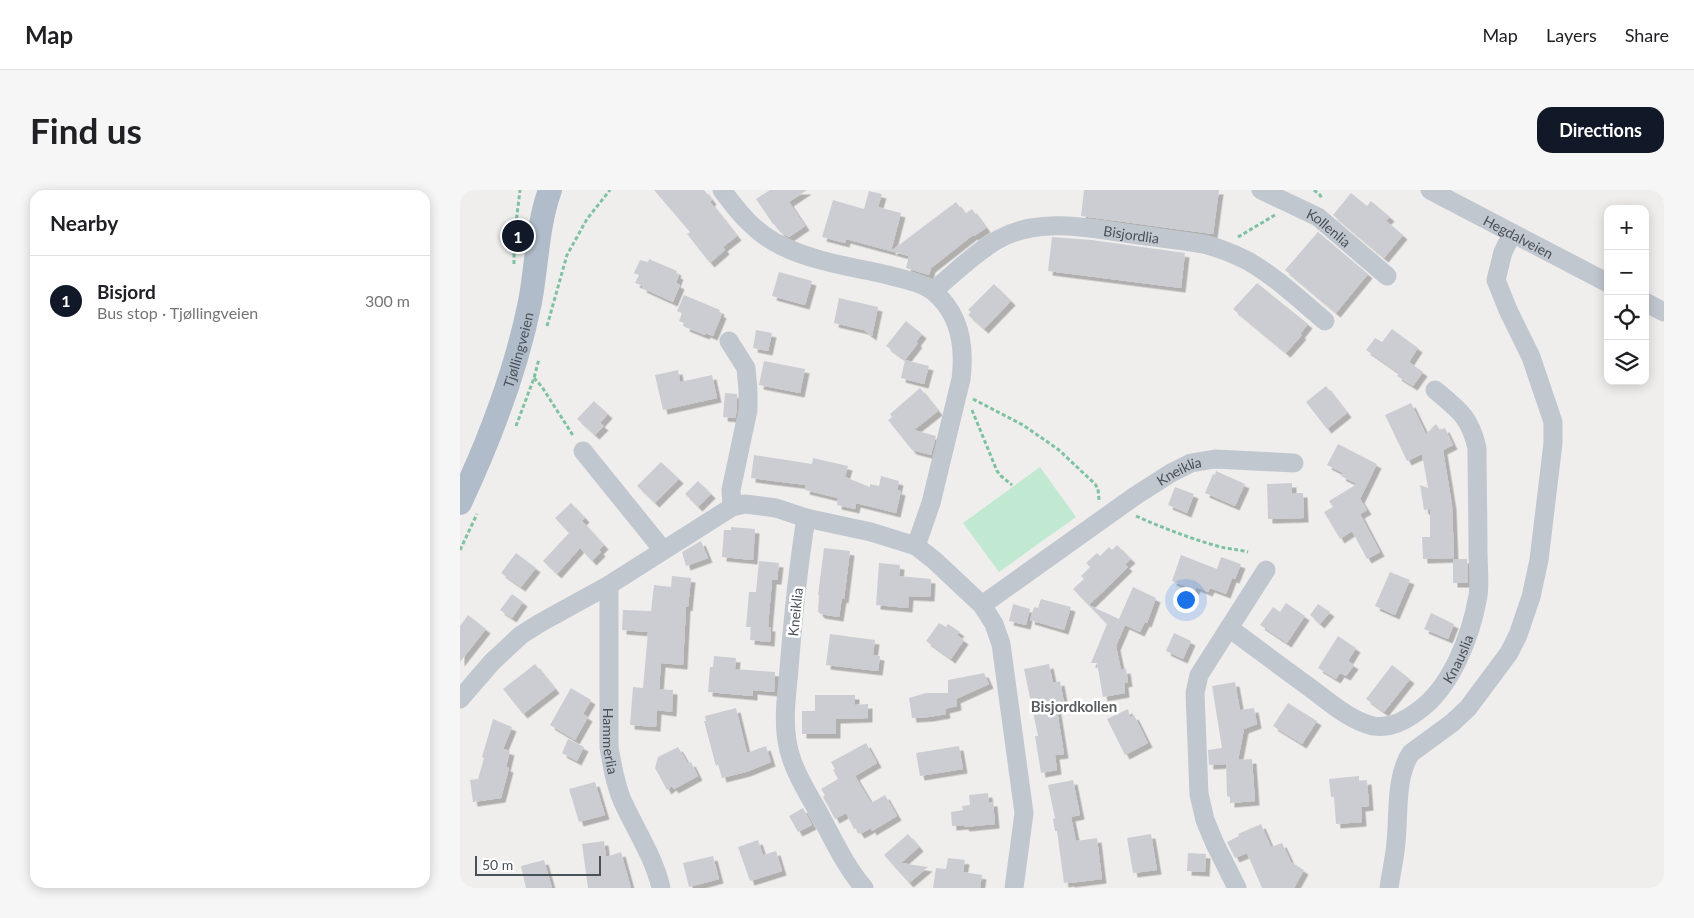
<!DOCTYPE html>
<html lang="en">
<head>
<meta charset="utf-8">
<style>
	body { margin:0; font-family:Lato,sans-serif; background:#f6f6f6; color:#202124 }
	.controls { position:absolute; right:15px; top:15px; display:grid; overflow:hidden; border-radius:10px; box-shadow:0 2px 12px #0003 }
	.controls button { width:45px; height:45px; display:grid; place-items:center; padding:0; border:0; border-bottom:1px solid #e0e0e0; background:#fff; color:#202124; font:25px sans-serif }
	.scale { position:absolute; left:15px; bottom:12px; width:126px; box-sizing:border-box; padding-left:5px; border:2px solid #485058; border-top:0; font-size:14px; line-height:18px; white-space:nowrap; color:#485058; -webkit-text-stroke:4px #fff; paint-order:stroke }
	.you { position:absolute; left:725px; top:409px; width:18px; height:18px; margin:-12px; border:4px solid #fff; border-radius:50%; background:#1a73e8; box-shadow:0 0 0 8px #1a73e833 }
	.badge { display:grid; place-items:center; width:32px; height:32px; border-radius:50%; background:#111827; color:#fff; font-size:16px; font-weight:700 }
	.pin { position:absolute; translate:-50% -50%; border:2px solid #fff; box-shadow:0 1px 5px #0006 }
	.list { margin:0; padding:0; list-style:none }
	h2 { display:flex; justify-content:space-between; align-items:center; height:65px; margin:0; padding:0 20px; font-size:21px }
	h2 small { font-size:16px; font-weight:400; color:#757577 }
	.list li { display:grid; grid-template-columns:32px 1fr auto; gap:15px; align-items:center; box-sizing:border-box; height:90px; padding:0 20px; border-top:1px solid #e0e0e0 }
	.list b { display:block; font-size:19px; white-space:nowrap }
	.list p { margin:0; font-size:16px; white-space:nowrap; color:#757577 }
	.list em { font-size:16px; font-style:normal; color:#757577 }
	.icon { flex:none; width:28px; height:28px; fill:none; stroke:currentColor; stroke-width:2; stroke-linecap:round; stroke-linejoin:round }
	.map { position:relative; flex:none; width:1204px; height:698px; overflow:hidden; border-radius:15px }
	header { display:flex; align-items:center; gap:30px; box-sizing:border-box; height:70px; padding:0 25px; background:#fff; border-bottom:1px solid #e0e0e0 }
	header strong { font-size:24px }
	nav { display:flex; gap:28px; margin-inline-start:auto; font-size:18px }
	.intro { display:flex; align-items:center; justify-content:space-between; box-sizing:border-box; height:120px; padding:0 30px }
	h1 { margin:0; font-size:35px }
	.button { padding:12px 22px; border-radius:15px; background:#111827; color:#fff; font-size:18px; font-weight:700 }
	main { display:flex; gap:30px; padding:0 30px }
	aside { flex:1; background:#fff; border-radius:15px; box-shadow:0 2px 12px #0003 }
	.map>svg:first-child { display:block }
	.green { fill:#c1e9d1 }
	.building { fill:#cccdd2; filter:url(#shadow) }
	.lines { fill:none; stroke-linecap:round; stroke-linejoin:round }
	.path { stroke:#7dc2a1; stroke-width:3; stroke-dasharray:4 2.5; stroke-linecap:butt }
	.minor { stroke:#c0c7ce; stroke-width:19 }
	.major { stroke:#b0bcc9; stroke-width:24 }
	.labels { text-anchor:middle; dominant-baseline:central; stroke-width:5; stroke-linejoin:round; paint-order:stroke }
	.street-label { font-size:14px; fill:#485058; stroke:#fff }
	.neighbourhood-label { font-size:15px; font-weight:bold; fill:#5b5e61; stroke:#fff }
</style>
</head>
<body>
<header>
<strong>Map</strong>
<nav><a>Map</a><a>Layers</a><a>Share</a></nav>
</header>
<div class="intro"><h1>Find us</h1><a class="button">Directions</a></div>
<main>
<aside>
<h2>Nearby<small></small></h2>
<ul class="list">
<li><span class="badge">1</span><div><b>Bisjord</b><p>Bus stop · Tjøllingveien</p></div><em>300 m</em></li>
</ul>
</aside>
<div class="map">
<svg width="1204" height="698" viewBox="0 0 1204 698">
	<defs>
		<filter id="shadow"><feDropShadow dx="4.5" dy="4.5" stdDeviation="0" flood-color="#0004"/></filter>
	</defs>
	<rect width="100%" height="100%" fill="#f0eeed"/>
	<polygon class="green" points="580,277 616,327 539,382 503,333"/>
	<g class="building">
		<polygon points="194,0 244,0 252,10 250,12 277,46 263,57 265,60 250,73 227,44 230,42"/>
		<polygon points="310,0 347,0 329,12 345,36 329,47 320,42 314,34 313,34 296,9"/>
		<polygon points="624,0 759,0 753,44 621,26"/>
		<polygon points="409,1 422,4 418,17 441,23 431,61 496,12 505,24 512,19 526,38 514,46 513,45 471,78 469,85 446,78 449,66 386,49 385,53 362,47 373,10 404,19"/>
		<polygon points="891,3 907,16 911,11 930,27 926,31 943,45 924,68 873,25"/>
		<polygon points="858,42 908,84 876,123 825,80"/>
		<polygon points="592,47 632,50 725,63 721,98 588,81"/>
		<polygon points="189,69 217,81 216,84 219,85 216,93 220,95 213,112 182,98 183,96 175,93 179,85 174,83 180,70 188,72"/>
		<polygon points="319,82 352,91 345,115 312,106"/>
		<polygon points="797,93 848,134 840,144 842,145 826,163 773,119"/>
		<polygon points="534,94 551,111 524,139 508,125 511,122 508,120"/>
		<polygon points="224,105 260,120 259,122 262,124 253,146 246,143 245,145 225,137 226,134 219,131 222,123 217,121"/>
		<polygon points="379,108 418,117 412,146 404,140 374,133"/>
		<polygon points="446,131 462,144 456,152 458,153 445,170 469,176 464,194 441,188 445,170 426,156"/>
		<polygon points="932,139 958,158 949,172 963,182 953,196 937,186 939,183 906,160 915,148 922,152"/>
		<polygon points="296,140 312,143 308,161 293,158"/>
		<polygon points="304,171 345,179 340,203 299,195"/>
		<polygon points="218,180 220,192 252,185 257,208 203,220 195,185"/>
		<polygon points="866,196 887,223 867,239 846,212"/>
		<polygon points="460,198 478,221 454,240 476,246 471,265 452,260 428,230 432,227 430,224"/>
		<polygon points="265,203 277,204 277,219 275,228 263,227"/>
		<polygon points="134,211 148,224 140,233 144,236 135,245 117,229"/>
		<polygon points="951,213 966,244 976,234 980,240 985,238 993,255 983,260 992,315 994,368 963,369 962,347 970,347 970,319 964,320 960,295 968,298 962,264 947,271 925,225"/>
		<polygon points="878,254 917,274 900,309 907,320 900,324 920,362 907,369 892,341 880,349 864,322 873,317 869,311 897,294 881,286 883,283 867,275"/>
		<polygon points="294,265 352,274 353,268 388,276 385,287 410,297 410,294 419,296 421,286 439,291 437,300 441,301 436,323 396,313 395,319 377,315 378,308 345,300 346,295 291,288"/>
		<polygon points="201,272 219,289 195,313 177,296"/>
		<polygon points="756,281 785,294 775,316 745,303 753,284 755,285"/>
		<polygon points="238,291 251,304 238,317 225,304"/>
		<polygon points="832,293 832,303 843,303 844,328 808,329 807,294"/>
		<polygon points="715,297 734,304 727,323 708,315"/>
		<polygon points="111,313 125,328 122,331 144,355 139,360 141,362 132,371 120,358 97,384 83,371 109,343 95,328"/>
		<polygon points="271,337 295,339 293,370 262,367 264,340 271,340"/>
		<polygon points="241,351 248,368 226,376 222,362"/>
		<polygon points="657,355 671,369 665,374 668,377 629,415 659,429 673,397 696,408 687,433 685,432 680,442 665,435 656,456 661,480 666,479 668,492 664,493 665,503 643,507 637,473 631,473 647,434 613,399 624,389 621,386 630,377 626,373 637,363 640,366 649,357 652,360"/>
		<polygon points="364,358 390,361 384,409 382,408 379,427 360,424 360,423 358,422 359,405 358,405"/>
		<polygon points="56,363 76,378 61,397 41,383"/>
		<polygon points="721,365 757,379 761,367 781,374 775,389 772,388 766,404 750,398 748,402 736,397 735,400 712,391"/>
		<polygon points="993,369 1007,369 1008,393 993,393"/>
		<polygon points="299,371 319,373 317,390 312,390 308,437 311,437 310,452 290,450 291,437 286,437 289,402 296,402"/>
		<polygon points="419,373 440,375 439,386 471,389 470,407 449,406 448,418 416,415"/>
		<polygon points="930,382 950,390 935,425 915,416"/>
		<polygon points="212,386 231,388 228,417 226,416 223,475 201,473 199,499 213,500 212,522 197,520 196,537 170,535 173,497 183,498 188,442 162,440 163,420 191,421 194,395 211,397"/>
		<polygon points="52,404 63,412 52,428 40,420"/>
		<polygon points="581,409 611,417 604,440 570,430 574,417 578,418"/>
		<polygon points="826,413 845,426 827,453 800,435 813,417 820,422"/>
		<polygon points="553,414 570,419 566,435 549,431"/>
		<polygon points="858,414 870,422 860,434 850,425"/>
		<polygon points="971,423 994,434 988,449 964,439"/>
		<polygon points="8,425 26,439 0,472 0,436"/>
		<polygon points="479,433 486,437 488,434 500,442 497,445 504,450 491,469 466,451"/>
		<polygon points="714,443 731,451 723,469 706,461"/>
		<polygon points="370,444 415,450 413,465 420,466 418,481 366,475"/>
		<polygon points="878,446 896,458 888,471 894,475 886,486 880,483 876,489 858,478"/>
		<polygon points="254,466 276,468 275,479 315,482 314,502 293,500 293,506 248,502 250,477 253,477"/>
		<polygon points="75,474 95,499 63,524 43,499"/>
		<polygon points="589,474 593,493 600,491 604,513 596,514 604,564 595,565 597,580 581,583 575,546 578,546 564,479"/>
		<polygon points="932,475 950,489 924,522 906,509"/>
		<polygon points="524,483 529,494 496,509 497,516 485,519 486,524 469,527 452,528 449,508 466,503 488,503 488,490"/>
		<polygon points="775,492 780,520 794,518 797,534 784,539 778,570 792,569 795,611 770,613 770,607 767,606 766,574 749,575 748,560 762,558 752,496"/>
		<polygon points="111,498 131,510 123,524 128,527 115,550 90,535"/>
		<polygon points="355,505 395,505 395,515 408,514 408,528 376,529 376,544 342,544 342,521 355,521"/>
		<polygon points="828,513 857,531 842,554 813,536"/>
		<polygon points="276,518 287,563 306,556 311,572 286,582 262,588 258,574 256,576 244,531 246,531 245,526"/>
		<polygon points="668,519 670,527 674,525 688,553 665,565 647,529"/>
		<polygon points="33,529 52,537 43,559 50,561 46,577 49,578 41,608 13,612 10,590 18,589 24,568 22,567"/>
		<polygon points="108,549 124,557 117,571 102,563"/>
		<polygon points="406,553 417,573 395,586 411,613 425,605 437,626 412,641 411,638 400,644 396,638 394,639 386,623 375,629 363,607 365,605 361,599 378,589 373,580 375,579 371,572"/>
		<polygon points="499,556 503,579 460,586 456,563"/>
		<polygon points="218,557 228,574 231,572 238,586 214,599 212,596 207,600 195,578 198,567"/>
		<polygon points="899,586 899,591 907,590 909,616 901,617 902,632 876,634 874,607 871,607 869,589"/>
		<polygon points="613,590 620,625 611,627 616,651 637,648 642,689 610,693 610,692 604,693 597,641 595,641 593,629 595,628 588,595"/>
		<polygon points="135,592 145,625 119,632 109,599"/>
		<polygon points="528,603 529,612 533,612 535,634 505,637 504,635 492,636 491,622 503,620 502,616 510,615 509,605"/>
		<polygon points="343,618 352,635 338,642 329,626"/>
		<polygon points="801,634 811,657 822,653 831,672 844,680 834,698 802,698 787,663 775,668 767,652 779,646 778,644"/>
		<polygon points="448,644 459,657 441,673 468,677 449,693 424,665"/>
		<polygon points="691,644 697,680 673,683 667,648"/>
		<polygon points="298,650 303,665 316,661 322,681 290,691 278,657"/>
		<polygon points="144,651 146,667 161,662 171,698 128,698 122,654"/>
		<polygon points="728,663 746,664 745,682 727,681"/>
		<polygon points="253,666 259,689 229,697 223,673"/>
		<polygon points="488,668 505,670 503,682 522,685 520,698 473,698 476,678 486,679"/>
		<polygon points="84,670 92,698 66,698 61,676"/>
	</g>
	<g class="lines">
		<g class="path">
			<polyline points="854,0 860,5 862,9"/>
			<polyline points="778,47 815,25"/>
			<polyline points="54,74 54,50 60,0"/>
			<polyline points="87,136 107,65 127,29 150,0"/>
			<polyline points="74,188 82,197 114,247"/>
			<polyline points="513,209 563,235 599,260 635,294 638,299 639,310"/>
			<polyline points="512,220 537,281 541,286 552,295"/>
			<polyline points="56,236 74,188 79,169"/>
			<path d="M 676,326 C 703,338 729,348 757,356 C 767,359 777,359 788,362"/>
			<polyline points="0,360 17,324"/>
		</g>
		<g class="minor">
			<path d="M 262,0 C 279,23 296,44 322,56 C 355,72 393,77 428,85 C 443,89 462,92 474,102 C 500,124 505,157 501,189 L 471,313 L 456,356"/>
			<path id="s1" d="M 801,0 L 858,27 L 927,86"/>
			<path id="s2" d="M 970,0 L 1148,93"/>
			<path id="s3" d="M 473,101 C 494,84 515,62 539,49 C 577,28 624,37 665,43 C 692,47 718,50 744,54 C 759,58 774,64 788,71 C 816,87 840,110 865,131"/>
			<polyline points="1185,112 1204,122"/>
			<polyline points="269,151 286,178 288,200 288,220 271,300 272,317"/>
			<polyline points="123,261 203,360"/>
			<path d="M 346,328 C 338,378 333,428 329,479 C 327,503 323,527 327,551 C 331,578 348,603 361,627 C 374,651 386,677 404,698"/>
			<path id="s4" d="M 149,395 L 149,557 C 152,575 155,593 162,610 C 175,639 194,667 201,698"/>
			<path id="s5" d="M 522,415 L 675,306 L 711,283 L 731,273 L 755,269 L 834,273"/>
			<path id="s6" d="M 769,438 C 795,457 820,476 845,494 C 866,509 888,530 913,536 C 930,539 945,531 958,521 C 992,497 1011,445 1018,406 C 1020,392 1018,375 1018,361 C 1018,326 1017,292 1017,258 C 1010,227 999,220 975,200"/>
			<polyline points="0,509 32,472 61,445 80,433 149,395 272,317 285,314 316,318 346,328 411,342 456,356 474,370 522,415 534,434 541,454 564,623 554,698"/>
			<polyline points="777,698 755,654 745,630 739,604 735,503 739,485 806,380"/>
			<path d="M 929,698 C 931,683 935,667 936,652 C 939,625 935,586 951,563 L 992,533 L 1008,518 L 1049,463 L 1058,445 L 1071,407 L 1079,370 L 1093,253 L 1093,232 L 1071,167 L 1048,120 L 1036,90 L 1043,62 L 1052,44"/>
		</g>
		<path class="major" id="s7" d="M 0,313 C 30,249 56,181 70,112 C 77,75 77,36 90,0"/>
	</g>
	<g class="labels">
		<g class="street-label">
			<text stroke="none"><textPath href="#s1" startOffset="78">Kollenlia</textPath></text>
			<text stroke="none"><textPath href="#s3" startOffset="219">Bisjordlia</textPath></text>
			<text stroke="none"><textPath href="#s2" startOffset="100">Hegdalveien</textPath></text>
			<text stroke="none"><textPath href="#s7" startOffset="164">Tjøllingveien</textPath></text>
			<text stroke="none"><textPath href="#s5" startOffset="239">Kneiklia</textPath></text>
			<text transform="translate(335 422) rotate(-84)">Kneiklia</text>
			<text stroke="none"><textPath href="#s6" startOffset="290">Knauslia</textPath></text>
			<text stroke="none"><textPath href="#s4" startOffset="156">Hammerlia</textPath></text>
		</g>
		<g class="neighbourhood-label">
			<text x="614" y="516">Bisjordkollen</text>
		</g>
	</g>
</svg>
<div class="controls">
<button>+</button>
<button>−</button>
<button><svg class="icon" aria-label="locate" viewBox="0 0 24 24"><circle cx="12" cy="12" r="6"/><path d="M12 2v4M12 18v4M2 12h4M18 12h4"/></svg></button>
<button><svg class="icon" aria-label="layers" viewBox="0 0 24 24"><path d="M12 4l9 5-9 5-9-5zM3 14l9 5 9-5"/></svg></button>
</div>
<div class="scale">50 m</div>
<div class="you"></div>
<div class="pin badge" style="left:58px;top:46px">1</div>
</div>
</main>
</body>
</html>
